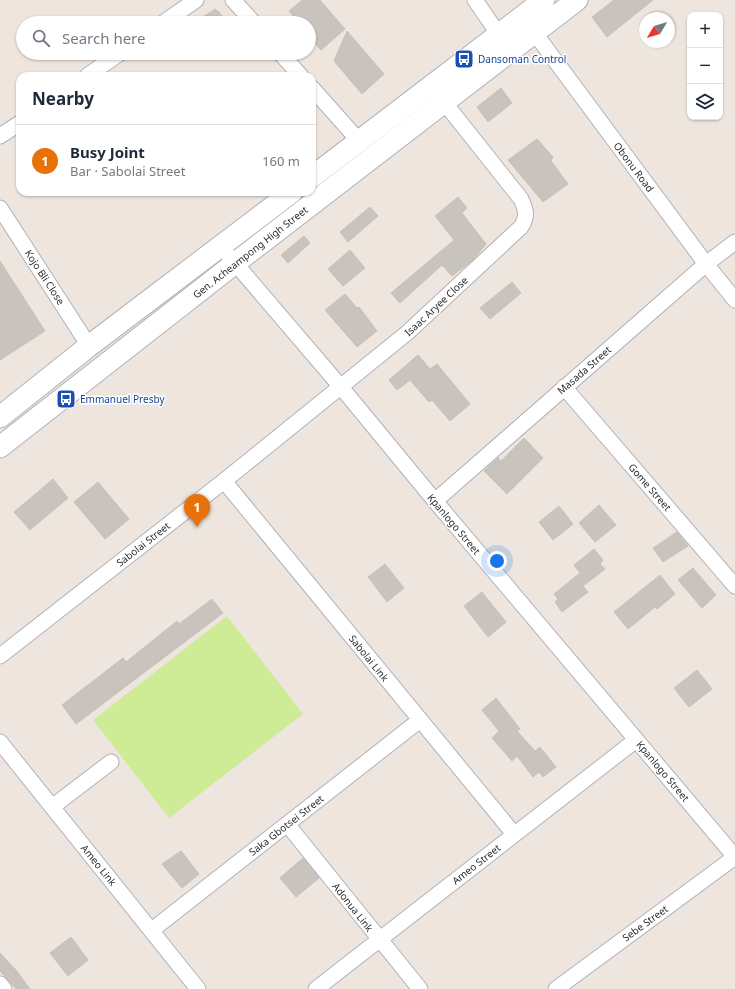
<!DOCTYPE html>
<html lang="en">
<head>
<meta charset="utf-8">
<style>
	body { margin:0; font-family:"Noto Sans",sans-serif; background:#f6f6f7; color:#1f2937 }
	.controls { position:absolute; right:12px; top:12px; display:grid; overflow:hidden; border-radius:8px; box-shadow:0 1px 3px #0004 }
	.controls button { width:36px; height:36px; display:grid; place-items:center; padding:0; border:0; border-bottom:1px solid #e0e1e3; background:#fff; color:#1f2937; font:20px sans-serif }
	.compass { position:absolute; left:639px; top:12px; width:36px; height:36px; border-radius:50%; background:#fff; box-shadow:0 1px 3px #0004; rotate:232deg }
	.you { position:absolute; left:497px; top:561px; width:14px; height:14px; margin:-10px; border:3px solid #fff; border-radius:50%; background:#1a73e8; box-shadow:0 0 0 6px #1a73e833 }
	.badge { display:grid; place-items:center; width:26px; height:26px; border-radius:50%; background:#b45309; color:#fff; font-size:13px; font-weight:700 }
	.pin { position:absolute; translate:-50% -33px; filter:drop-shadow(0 1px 2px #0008) }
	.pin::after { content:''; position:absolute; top:21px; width:14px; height:12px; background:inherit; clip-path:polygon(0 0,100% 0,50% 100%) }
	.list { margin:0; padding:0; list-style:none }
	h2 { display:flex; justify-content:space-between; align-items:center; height:52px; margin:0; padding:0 16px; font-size:17px }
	h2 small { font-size:13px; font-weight:400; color:#747a83 }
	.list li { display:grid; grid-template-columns:26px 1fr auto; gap:12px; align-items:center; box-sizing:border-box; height:72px; padding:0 16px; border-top:1px solid #e0e1e3 }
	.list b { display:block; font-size:15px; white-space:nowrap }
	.list p { margin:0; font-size:13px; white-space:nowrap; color:#747a83 }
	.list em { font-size:13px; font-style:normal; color:#747a83 }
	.icon { flex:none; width:22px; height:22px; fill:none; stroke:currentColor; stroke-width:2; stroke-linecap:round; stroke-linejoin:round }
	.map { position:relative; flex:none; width:735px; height:989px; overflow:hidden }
	.search { position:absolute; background:#fff; box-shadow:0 1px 3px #0004; left:16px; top:16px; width:300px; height:44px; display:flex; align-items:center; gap:10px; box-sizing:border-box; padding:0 14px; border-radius:22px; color:#747a83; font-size:15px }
	.panel { position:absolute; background:#fff; box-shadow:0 1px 3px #0004; left:16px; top:72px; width:300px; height:124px; border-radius:12px }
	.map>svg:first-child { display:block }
	.pitch { fill:#ceec95 }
	.building { fill:#c9c3bd; stroke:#c9c1b7 }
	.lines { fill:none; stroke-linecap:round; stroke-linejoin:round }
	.minor-casing { stroke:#aeb2bc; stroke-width:17 }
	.secondary-casing { stroke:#aeb2bc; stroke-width:23 }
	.minor { stroke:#fff; stroke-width:15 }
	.secondary { stroke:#fff; stroke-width:21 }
	.labels { text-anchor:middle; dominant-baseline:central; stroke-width:3; stroke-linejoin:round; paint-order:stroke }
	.transit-label { font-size:10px; fill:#164399; stroke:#fff; text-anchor:start }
	.street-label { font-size:10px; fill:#2c2c2c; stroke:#fff }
</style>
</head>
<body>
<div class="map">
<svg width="735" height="989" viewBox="0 0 735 989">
	<rect width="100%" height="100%" fill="#eee6de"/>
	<polygon class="pitch" points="227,616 303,714 169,818 93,720"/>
	<g class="building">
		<polygon points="302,0 320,0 345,29 321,50 309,37 309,23 299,23 289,11"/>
		<polygon points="614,0 653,0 607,37 592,17"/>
		<polygon points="215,9 219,12 227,23 194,23"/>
		<polygon points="347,31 384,74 362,94 334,61"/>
		<polygon points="501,88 512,103 488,122 477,107"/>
		<polygon points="537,139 553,157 551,161 568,184 543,202 508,160"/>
		<polygon points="458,197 467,208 462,213 486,244 473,260 452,276 442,265 400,303 391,293 454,240 435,216"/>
		<polygon points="370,207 378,216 348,242 340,232"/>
		<polygon points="304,236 310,243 288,263 281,255"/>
		<polygon points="350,250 365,268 343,286 328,269"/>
		<polygon points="0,261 45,331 0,360"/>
		<polygon points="512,282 521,293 490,319 480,308"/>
		<polygon points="345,294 357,308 359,307 377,331 357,347 325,310"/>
		<polygon points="418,355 430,369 437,364 470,404 450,421 432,400 429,402 410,380 397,390 389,380"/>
		<polygon points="524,438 543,458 507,494 484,471 498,458 501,461"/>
		<polygon points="53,479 68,498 30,530 14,512"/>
		<polygon points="98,482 129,519 105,539 74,502"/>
		<polygon points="599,505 616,525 595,542 579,523"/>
		<polygon points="559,506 573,524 553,540 539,522"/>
		<polygon points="677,532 688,546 663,562 653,548"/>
		<polygon points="594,549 603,560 600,564 605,569 583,586 588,592 562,612 555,602 558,599 554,594 580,573 574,565"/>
		<polygon points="385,564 404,588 387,602 368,577"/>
		<polygon points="693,568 716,595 702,608 678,580"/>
		<polygon points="660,575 675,594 657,609 655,607 628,629 614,612"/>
		<polygon points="482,592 506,622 488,637 464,606"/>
		<polygon points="212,599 223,613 76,724 62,705 123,658 126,662 177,621 179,624"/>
		<polygon points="697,670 712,689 689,707 674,688"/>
		<polygon points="496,698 520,729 517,731 535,751 540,747 556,767 543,777 539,772 533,777 517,756 512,761 492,738 499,731 482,710"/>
		<polygon points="181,851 199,874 182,888 162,864"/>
		<polygon points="303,858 319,878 296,897 280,878"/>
		<polygon points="71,937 88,960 68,976 50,953"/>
		<polygon points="0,953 16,970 30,989 16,989 0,971"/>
	</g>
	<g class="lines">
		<defs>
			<g id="minor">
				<polyline points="233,0 254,23"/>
				<polyline points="475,0 499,35"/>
				<polyline points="163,23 196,0"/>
				<polyline points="534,32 706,264 735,300"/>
				<polyline points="280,53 301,76"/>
				<polyline points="87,76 120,53"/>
				<polyline points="312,88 360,142"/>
				<polyline points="0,136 20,123"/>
				<polyline points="0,208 89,346"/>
				<polyline points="229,256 341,387 435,501 735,857"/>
				<polyline points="564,387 735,586"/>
				<polyline points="224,481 514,834"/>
				<polyline points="435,501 706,264 735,242"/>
				<path d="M 0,656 L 224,481 L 407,333 L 521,227 C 528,216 526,210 521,199 L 444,102"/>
				<polyline points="0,742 198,989"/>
				<polyline points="52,807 111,762"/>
				<polyline points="287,824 420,989"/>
				<polyline points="152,930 420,720"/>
				<polyline points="0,984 4,989"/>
				<polyline points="316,989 636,740"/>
				<polyline points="556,989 735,857"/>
			</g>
			<g id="secondary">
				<polyline points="312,177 544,0"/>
				<polyline points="0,417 89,346 292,192"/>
				<polyline points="0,447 234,264 577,0"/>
			</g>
		</defs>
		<use href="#minor" class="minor-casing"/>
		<use href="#secondary" class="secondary-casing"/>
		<use href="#minor" class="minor"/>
		<use href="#secondary" class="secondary"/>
	</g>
	<defs>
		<symbol id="bus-square" viewBox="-11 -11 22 22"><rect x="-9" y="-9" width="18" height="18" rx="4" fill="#1a4fb4" stroke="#fff"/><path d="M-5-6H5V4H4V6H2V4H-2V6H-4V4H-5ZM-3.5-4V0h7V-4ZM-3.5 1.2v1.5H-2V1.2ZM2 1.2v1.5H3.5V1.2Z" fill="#fff"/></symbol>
	</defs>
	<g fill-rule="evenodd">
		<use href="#bus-square" x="453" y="48" width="22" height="22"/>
		<use href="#bus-square" x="55" y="388" width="22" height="22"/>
	</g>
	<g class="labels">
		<g class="transit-label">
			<text x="478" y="59">Dansoman Control</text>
			<text x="80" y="399">Emmanuel Presby</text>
		</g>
		<g class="street-label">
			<text transform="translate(634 167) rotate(53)">Obonu Road</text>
			<text transform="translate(250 252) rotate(-38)">Gen. Acheampong High Street</text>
			<text transform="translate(45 277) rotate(57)">Kojo Bli Close</text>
			<text transform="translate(436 306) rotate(-43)">Isaac Aryee Close</text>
			<text transform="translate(584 370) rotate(-41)">Masada Street</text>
			<text transform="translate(650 487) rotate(49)">Gome Street</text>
			<text transform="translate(454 524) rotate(50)">Kpanlogo Street</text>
			<text transform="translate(143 544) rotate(-38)">Sabolai Street</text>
			<text transform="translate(369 658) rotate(51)">Sabolai Link</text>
			<text transform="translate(663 771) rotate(50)">Kpanlogo Street</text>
			<text transform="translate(286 825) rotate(-38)">Saka Gbotsei Street</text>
			<text transform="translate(476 864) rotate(-38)">Ameo Street</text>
			<text transform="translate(99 865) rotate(51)">Ameo Link</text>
			<text transform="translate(353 907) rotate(52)">Adonua Link</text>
			<text transform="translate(645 923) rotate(-36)">Sebe Street</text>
		</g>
	</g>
</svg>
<div class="controls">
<button>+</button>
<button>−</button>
<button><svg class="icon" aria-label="layers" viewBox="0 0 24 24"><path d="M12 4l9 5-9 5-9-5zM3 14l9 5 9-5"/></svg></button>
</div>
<svg class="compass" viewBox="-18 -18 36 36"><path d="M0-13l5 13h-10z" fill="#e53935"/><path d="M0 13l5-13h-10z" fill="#747a83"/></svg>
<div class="you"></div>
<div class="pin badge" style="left:197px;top:527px;background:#e8710a">1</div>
<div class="search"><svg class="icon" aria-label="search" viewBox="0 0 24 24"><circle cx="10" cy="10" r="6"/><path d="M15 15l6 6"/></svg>Search here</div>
<section class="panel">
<h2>Nearby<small></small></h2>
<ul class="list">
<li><span class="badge" style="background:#e8710a">1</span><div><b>Busy Joint</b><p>Bar · Sabolai Street</p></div><em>160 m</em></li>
</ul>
</section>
</div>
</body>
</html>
